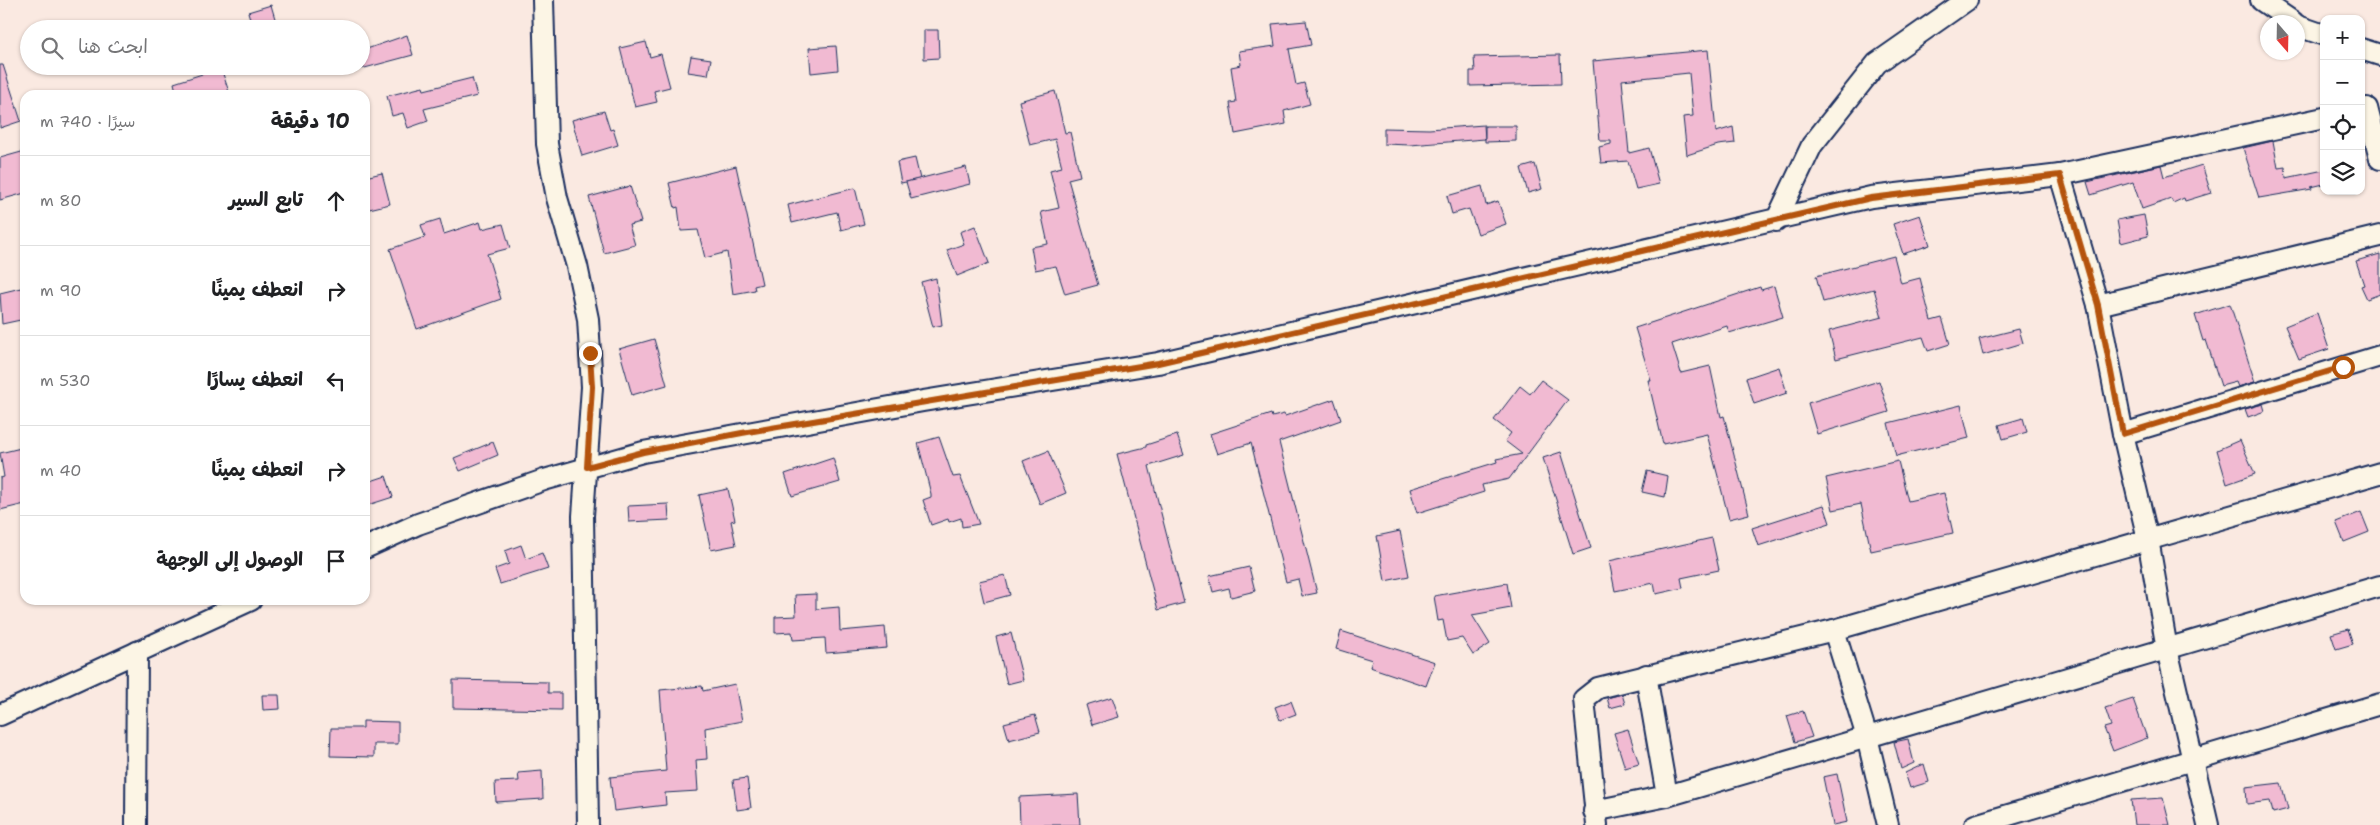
<!DOCTYPE html>
<html lang="ar">
<head>
<meta charset="utf-8">
<style>
	body { margin:0; font-family:"Shantell Sans","Playpen Sans Arabic",sans-serif; background:#f2f2f2; color:#202124; direction:rtl }
	.controls { position:absolute; right:15px; top:15px; display:grid; overflow:hidden; border-radius:10px; box-shadow:0 1px 4px #0004 }
	.controls button { width:45px; height:45px; display:grid; place-items:center; padding:0; border:0; border-bottom:1px solid #e0e0e0; background:#fff; color:#202124; font:25px sans-serif }
	.compass { position:absolute; left:2260px; top:15px; width:45px; height:45px; border-radius:50%; background:#fff; box-shadow:0 1px 4px #0004; rotate:160deg }
	.stop { position:absolute; width:15px; height:15px; margin:-11px; border:4px solid #b45309; border-radius:50%; background:#fff }
	.stop.end { background:#b45309; border-color:#fff; box-shadow:0 1px 5px #0008 }
	.list { margin:0; padding:0; list-style:none }
	h2 { display:flex; justify-content:space-between; align-items:center; height:65px; margin:0; padding:0 20px; font-size:21px }
	h2 small { font-size:16px; font-weight:400; color:#757577 }
	.list li { display:grid; grid-template-columns:32px 1fr auto; gap:15px; align-items:center; box-sizing:border-box; height:90px; padding:0 20px; border-top:1px solid #e0e0e0 }
	.list b { display:block; font-size:19px; white-space:nowrap }
	.list em { font-size:16px; font-style:normal; color:#757577 }
	.icon { flex:none; width:28px; height:28px; fill:none; stroke:currentColor; stroke-width:2; stroke-linecap:round; stroke-linejoin:round }
	.map { position:relative; flex:none; width:2380px; height:825px; overflow:hidden; direction:ltr }
	.search { position:absolute; background:#fff; box-shadow:0 1px 4px #0004; left:20px; top:20px; width:350px; height:55px; display:flex; align-items:center; gap:12px; box-sizing:border-box; padding:0 18px; border-radius:28px; color:#757577; font-size:19px }
	.panel { position:absolute; background:#fff; box-shadow:0 1px 4px #0004; left:20px; top:90px; width:350px; height:515px; border-radius:15px; direction:rtl }
	.map>svg:first-child { display:block }
	.building { fill:#f1bad2; stroke:#1b2f5e }
	.lines { fill:none; stroke-linecap:round; stroke-linejoin:round }
	.minor-casing { stroke:#1b2f5e; stroke-width:24 }
	.minor { stroke:#fcf5e5; stroke-width:20 }
	.route { stroke:#b45309; stroke-width:6 }
</style>
</head>
<body>
<div class="map">
<svg width="2380" height="825" viewBox="0 0 2380 825">
	<rect width="100%" height="100%" fill="#fae9e1"/>
	<filter id="ink" filterUnits="userSpaceOnUse"><feTurbulence type="fractalNoise" baseFrequency=".02" numOctaves="2"/><feDisplacementMap in="SourceGraphic" scale="10" xChannelSelector="R" yChannelSelector="G"/><feConvolveMatrix kernelMatrix="1 2 1 2 8 2 1 2 1" color-interpolation-filters="sRGB"/></filter>
	<g filter="url(#ink)">
		<g class="building">
			<polygon points="271,5 278,29 253,29 248,12"/>
			<polygon points="1306,21 1311,45 1289,49 1296,85 1304,83 1310,104 1284,111 1286,124 1235,134 1230,103 1236,102 1231,67 1241,65 1239,51 1275,46 1272,24"/>
			<polygon points="924,30 938,30 939,58 924,59"/>
			<polygon points="407,35 413,55 361,69 361,51"/>
			<polygon points="646,42 650,57 661,54 670,87 654,91 657,102 635,107 620,48"/>
			<polygon points="836,46 838,70 811,73 809,48"/>
			<polygon points="1708,50 1716,132 1733,127 1735,143 1718,145 1687,155 1683,117 1693,116 1689,73 1622,80 1629,153 1649,148 1659,184 1636,189 1628,161 1601,163 1599,147 1611,144 1611,141 1600,141 1593,61"/>
			<polygon points="1560,55 1561,84 1470,86 1470,71 1475,71 1474,57"/>
			<polygon points="691,56 711,59 708,75 688,72"/>
			<polygon points="0,65 3,65 21,121 0,128"/>
			<polygon points="221,68 230,95 177,95 174,83"/>
			<polygon points="472,78 477,96 424,109 428,121 408,128 403,113 392,116 387,96 423,87 424,90"/>
			<polygon points="1055,91 1065,133 1070,132 1080,176 1068,179 1098,285 1065,294 1056,266 1035,270 1031,247 1048,244 1041,212 1059,208 1050,170 1062,167 1055,139 1030,145 1019,101"/>
			<polygon points="604,111 610,130 613,129 618,145 582,156 572,120"/>
			<polygon points="1484,125 1485,139 1410,145 1384,144 1384,128 1429,129"/>
			<polygon points="1485,126 1516,126 1516,141 1485,142"/>
			<polygon points="2273,141 2278,168 2285,167 2286,178 2324,170 2324,184 2311,187 2312,189 2259,198 2243,148"/>
			<polygon points="25,151 25,193 0,200 0,158"/>
			<polygon points="915,158 920,179 901,183 897,162"/>
			<polygon points="1535,164 1542,189 1528,193 1521,168"/>
			<polygon points="2161,165 2164,177 2202,165 2211,193 2185,201 2184,198 2173,203 2171,199 2142,209 2133,182 2091,195 2087,182"/>
			<polygon points="736,166 762,284 754,286 755,290 733,294 727,252 705,258 698,230 681,231 678,207 675,208 669,183"/>
			<polygon points="966,167 970,184 911,199 906,182"/>
			<polygon points="382,173 390,204 365,210 365,177"/>
			<polygon points="630,186 641,222 629,225 635,245 604,253 589,197"/>
			<polygon points="1482,186 1486,205 1498,201 1506,224 1478,234 1469,209 1452,214 1447,196"/>
			<polygon points="855,188 864,224 841,230 837,212 792,223 788,205"/>
			<polygon points="1920,215 1930,245 1903,254 1893,224"/>
			<polygon points="2144,215 2148,236 2121,243 2117,220"/>
			<polygon points="440,219 444,234 480,222 482,229 503,224 510,248 487,254 501,299 417,329 390,249 425,237 421,225"/>
			<polygon points="975,226 989,263 957,276 947,250 964,244 960,232"/>
			<polygon points="2380,254 2380,294 2367,299 2361,286 2364,285 2356,261"/>
			<polygon points="1894,256 1901,283 1920,278 1931,321 1942,318 1950,344 1928,351 1923,337 1836,359 1829,331 1882,317 1874,289 1823,302 1816,276"/>
			<polygon points="936,278 942,325 933,327 921,282"/>
			<polygon points="1774,286 1783,317 1729,333 1727,326 1672,344 1681,373 1710,366 1721,417 1724,416 1749,514 1729,519 1707,434 1663,444 1648,380 1651,380 1635,328 1760,287 1761,290"/>
			<polygon points="25,287 25,319 2,324 0,293"/>
			<polygon points="2230,304 2255,382 2238,387 2236,382 2221,386 2206,340 2203,341 2195,315"/>
			<polygon points="2317,313 2329,349 2299,359 2285,326"/>
			<polygon points="2019,329 2023,343 1983,355 1979,339"/>
			<polygon points="654,339 667,385 632,395 619,349"/>
			<polygon points="1779,367 1787,393 1754,404 1746,378"/>
			<polygon points="1541,380 1568,400 1509,479 1482,485 1484,492 1417,513 1410,489 1497,462 1496,459 1522,454 1505,441 1511,433 1494,420 1520,386 1530,394"/>
			<polygon points="1879,381 1889,412 1817,434 1808,403"/>
			<polygon points="1334,399 1341,420 1279,442 1317,593 1302,596 1298,579 1286,582 1251,443 1217,454 1210,434 1271,414 1272,417 1284,414 1285,416"/>
			<polygon points="2263,404 2265,411 2248,417 2245,409"/>
			<polygon points="1961,405 1969,438 1896,456 1888,423"/>
			<polygon points="2023,418 2027,432 2003,439 1999,425"/>
			<polygon points="1177,435 1184,455 1149,466 1184,603 1158,610 1117,454 1146,447 1146,445"/>
			<polygon points="939,437 953,477 960,476 979,524 962,527 961,518 949,522 948,519 931,525 923,500 931,497 931,494 918,443"/>
			<polygon points="2240,440 2255,474 2227,484 2217,450"/>
			<polygon points="493,442 498,455 460,471 454,458"/>
			<polygon points="25,447 25,504 0,510 0,478 4,477 0,453"/>
			<polygon points="1048,451 1066,493 1040,504 1023,461"/>
			<polygon points="1561,452 1591,548 1573,554 1543,458"/>
			<polygon points="833,458 840,482 792,496 785,474"/>
			<polygon points="1898,461 1908,501 1944,493 1953,533 1871,551 1861,504 1833,510 1826,478"/>
			<polygon points="1647,471 1668,476 1665,497 1642,492"/>
			<polygon points="386,476 393,497 365,506 365,483"/>
			<polygon points="728,489 735,520 731,521 736,545 711,550 699,495"/>
			<polygon points="668,504 669,520 629,522 628,506"/>
			<polygon points="1824,505 1830,523 1758,546 1752,528"/>
			<polygon points="2361,512 2369,532 2344,542 2336,522"/>
			<polygon points="1400,531 1409,576 1385,581 1377,536"/>
			<polygon points="1712,538 1719,570 1681,578 1683,588 1656,594 1654,583 1615,591 1609,561"/>
			<polygon points="521,545 526,559 542,553 548,569 500,584 495,569 509,564 505,551"/>
			<polygon points="1249,567 1255,591 1231,597 1229,588 1213,592 1209,576"/>
			<polygon points="1005,575 1010,595 984,602 979,581"/>
			<polygon points="1507,583 1511,608 1472,615 1490,644 1473,655 1462,638 1447,641 1443,620 1438,621 1434,596"/>
			<polygon points="816,594 816,609 839,607 840,631 885,627 887,648 826,653 825,638 793,640 792,632 775,633 775,617 796,616 795,595"/>
			<polygon points="2348,629 2353,644 2336,649 2331,634"/>
			<polygon points="1341,631 1435,662 1426,686 1370,667 1372,660 1336,649"/>
			<polygon points="1011,633 1023,680 1007,684 996,637"/>
			<polygon points="453,680 548,682 548,693 561,693 561,710 453,708"/>
			<polygon points="735,684 742,721 705,728 707,759 696,760 698,791 665,793 666,805 614,811 610,777 666,771 660,690 702,686 703,691"/>
			<polygon points="1622,694 1625,704 1610,708 1607,698"/>
			<polygon points="262,695 279,695 280,709 263,710"/>
			<polygon points="1112,697 1119,717 1092,725 1086,705"/>
			<polygon points="2133,699 2147,738 2113,751 2104,728 2111,726 2105,708"/>
			<polygon points="1291,701 1296,714 1280,720 1275,707"/>
			<polygon points="1803,711 1812,737 1795,742 1787,716"/>
			<polygon points="1035,715 1040,732 1009,740 1004,723"/>
			<polygon points="363,721 398,722 398,744 374,744 374,757 330,756 331,728 363,728"/>
			<polygon points="1628,729 1639,764 1625,768 1614,733"/>
			<polygon points="1908,739 1914,763 1901,769 1894,742"/>
			<polygon points="1924,764 1929,782 1910,788 1905,773"/>
			<polygon points="542,771 543,799 496,802 495,782 519,781 518,773"/>
			<polygon points="1837,774 1847,822 1833,825 1823,777"/>
			<polygon points="747,778 751,808 737,810 733,780"/>
			<polygon points="2281,783 2288,809 2273,813 2270,801 2247,804 2246,787"/>
			<polygon points="1078,794 1080,825 1020,825 1019,797"/>
			<polygon points="2163,798 2170,825 2134,825 2131,800"/>
		</g>
		<g class="lines">
			<defs>
				<g id="minor">
					<polyline points="543,0 547,144 557,198 577,266 588,319 592,387 583,516 588,825"/>
					<polyline points="2261,0 2293,22"/>
					<polyline points="2298,26 2324,35"/>
					<polyline points="2361,49 2380,55"/>
					<polyline points="2367,108 2380,159"/>
					<polyline points="2060,175 2324,118"/>
					<polyline points="1776,221 1812,145 1877,63 1967,0"/>
					<polyline points="2098,305 2380,236"/>
					<polyline points="2123,434 2380,356"/>
					<polyline points="365,548 418,524 544,480 643,452 923,401 1158,363 1871,197 2060,175 2098,305 2123,434 2148,539 2167,649 2208,825"/>
					<polyline points="1834,630 1867,737 1888,825"/>
					<polyline points="1646,675 1667,796"/>
					<polyline points="0,715 251,600"/>
					<polyline points="1594,811 1667,796 2380,586"/>
					<polyline points="136,825 137,652"/>
					<polyline points="1597,825 1584,699 1598,688 1834,630 2380,473"/>
					<polyline points="1975,825 2380,704"/>
				</g>
			</defs>
			<use href="#minor" class="minor-casing"/>
			<use href="#minor" class="minor"/>
		</g>
	</g>
	<g class="lines" filter="url(#ink)">
		<polyline class="route" points="590,353 592,387 587,467 643,452 742,433 1158,363 1871,198 2060,175 2098,305 2123,434 2343,367"/>
	</g>
</svg>
<div class="controls">
<button>+</button>
<button>−</button>
<button><svg class="icon" aria-label="locate" viewBox="0 0 24 24"><circle cx="12" cy="12" r="6"/><path d="M12 2v4M12 18v4M2 12h4M18 12h4"/></svg></button>
<button><svg class="icon" aria-label="layers" viewBox="0 0 24 24"><path d="M12 4l9 5-9 5-9-5zM3 14l9 5 9-5"/></svg></button>
</div>
<svg class="compass" viewBox="-18 -18 36 36"><path d="M0-13l5 13h-10z" fill="#e53935"/><path d="M0 13l5-13h-10z" fill="#757577"/></svg>
<div class="stop" style="left:2343px;top:367px"></div>
<div class="stop end" style="left:590px;top:353px"></div>
<div class="search"><svg class="icon" aria-label="search" viewBox="0 0 24 24"><circle cx="10" cy="10" r="6"/><path d="M15 15l6 6"/></svg>ابحث هنا</div>
<section class="panel">
<h2>10 دقيقة<small>سيرًا · 740 m</small></h2>
<ul class="list">
<li><svg class="icon" aria-label="ahead" viewBox="0 0 24 24"><path d="M12 20V5M6 11l6-6 6 6"/></svg><div><b>تابع السير</b></div><em>80 m</em></li>
<li><svg class="icon" aria-label="right" viewBox="0 0 24 24"><path d="M7 20v-9h11M14 6l5 5-5 5"/></svg><div><b>انعطف يمينًا</b></div><em>90 m</em></li>
<li><svg class="icon" aria-label="left" viewBox="0 0 24 24"><path d="M17 20v-9H6M10 6l-5 5 5 5"/></svg><div><b>انعطف يسارًا</b></div><em>530 m</em></li>
<li><svg class="icon" aria-label="right" viewBox="0 0 24 24"><path d="M7 20v-9h11M14 6l5 5-5 5"/></svg><div><b>انعطف يمينًا</b></div><em>40 m</em></li>
<li><svg class="icon" aria-label="arrive" viewBox="0 0 24 24"><path d="M6 21V4h12l-3 4 3 4H6"/></svg><div><b>الوصول إلى الوجهة</b></div></li>
</ul>
</section>
</div>
</body>
</html>
